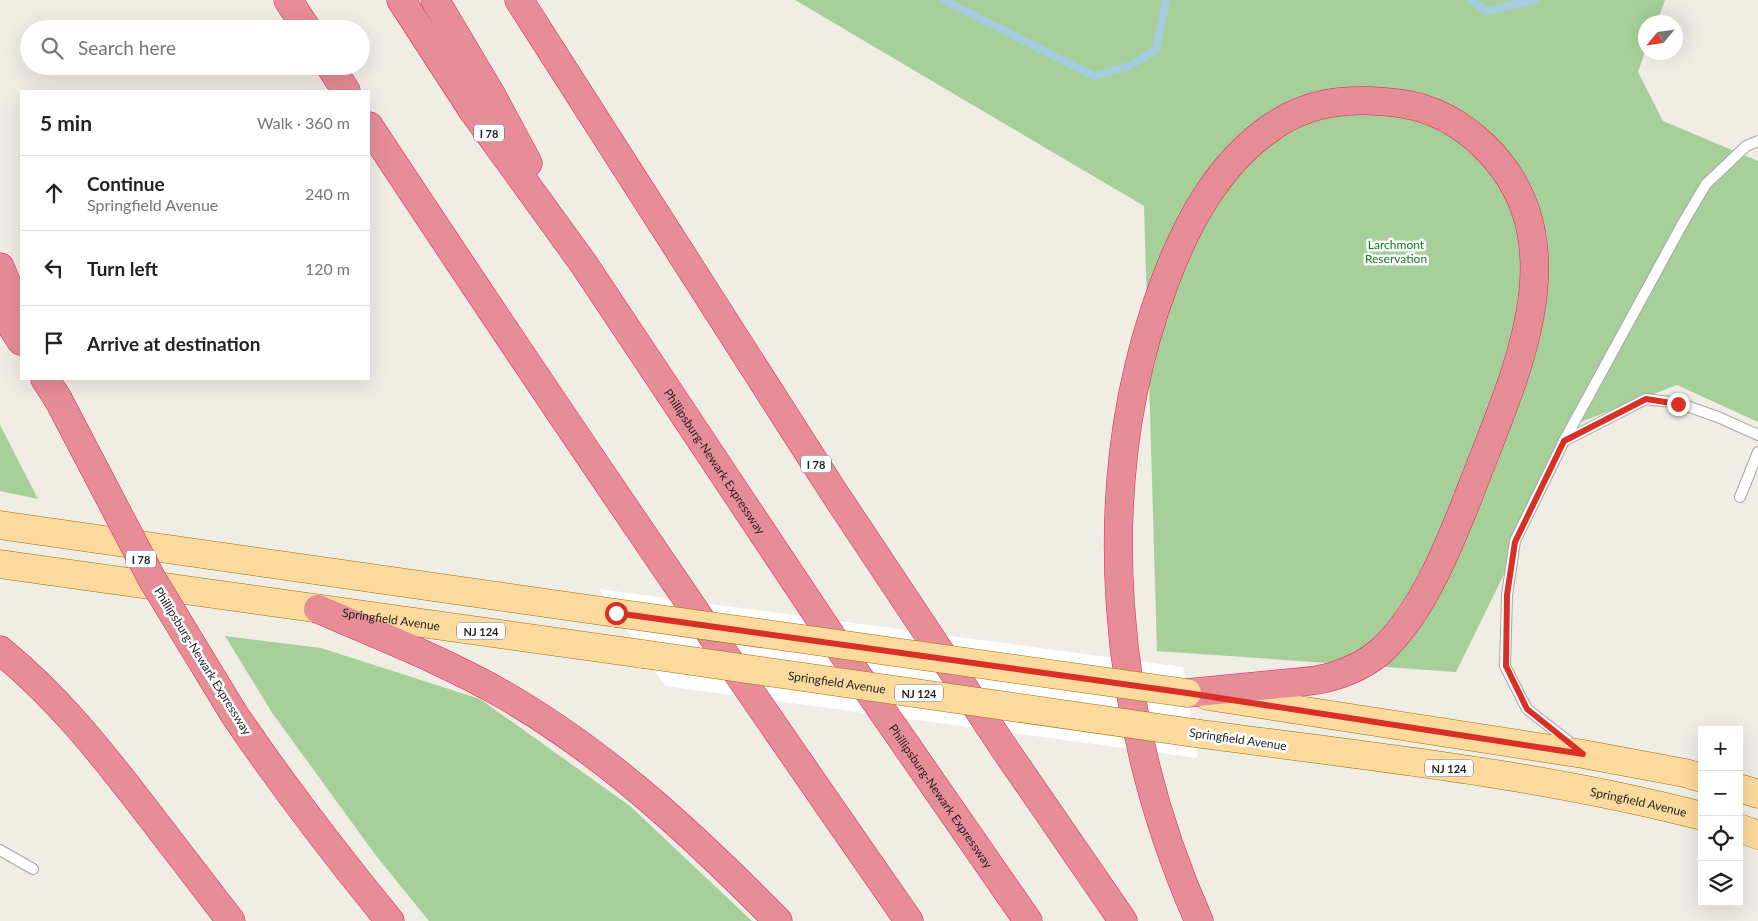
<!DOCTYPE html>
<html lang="en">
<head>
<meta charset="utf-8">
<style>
	body { margin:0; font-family:Lato,sans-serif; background:#f6f6f6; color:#222 }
	.controls { position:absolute; right:15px; bottom:15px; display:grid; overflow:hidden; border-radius:0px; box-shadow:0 5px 20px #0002 }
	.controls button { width:45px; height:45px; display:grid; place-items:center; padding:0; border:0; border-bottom:1px solid #e0e0e0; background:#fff; color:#222; font:25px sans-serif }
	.compass { position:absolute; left:1638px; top:15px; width:45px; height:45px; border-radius:50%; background:#fff; box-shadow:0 5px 20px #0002; rotate:241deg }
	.stop { position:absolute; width:15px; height:15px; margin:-11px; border:4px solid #d93025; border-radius:50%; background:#fff }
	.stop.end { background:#d93025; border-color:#fff; box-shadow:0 1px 5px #0008 }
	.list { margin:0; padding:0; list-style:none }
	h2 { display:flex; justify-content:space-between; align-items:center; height:65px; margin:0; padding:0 20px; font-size:21px }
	h2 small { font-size:16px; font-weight:400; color:#767676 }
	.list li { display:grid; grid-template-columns:32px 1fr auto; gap:15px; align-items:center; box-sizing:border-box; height:75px; padding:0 20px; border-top:1px solid #e0e0e0 }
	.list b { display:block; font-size:19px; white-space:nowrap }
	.list p { margin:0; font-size:16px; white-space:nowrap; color:#767676 }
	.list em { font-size:16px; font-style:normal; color:#767676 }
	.icon { flex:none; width:28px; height:28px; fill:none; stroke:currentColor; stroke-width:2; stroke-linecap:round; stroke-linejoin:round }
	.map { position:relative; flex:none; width:1758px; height:921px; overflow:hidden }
	.search { position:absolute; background:#fff; box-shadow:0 5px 20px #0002; left:20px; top:20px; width:350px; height:55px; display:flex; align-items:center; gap:12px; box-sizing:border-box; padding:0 18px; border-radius:28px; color:#767676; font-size:19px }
	.panel { position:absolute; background:#fff; box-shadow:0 5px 20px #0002; left:20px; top:90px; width:350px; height:290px; border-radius:0px }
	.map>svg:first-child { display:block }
	.forest { fill:#a6cf9a }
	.pier { fill:#fff }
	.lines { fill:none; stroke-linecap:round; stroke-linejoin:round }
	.stream { stroke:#a6cdde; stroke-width:8 }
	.service-casing { stroke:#a6a6a6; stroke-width:12 }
	.primary-casing { stroke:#9a7100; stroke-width:29 }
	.motorway-casing { stroke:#dc2558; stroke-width:29 }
	.service { stroke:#fff; stroke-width:10 }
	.primary { stroke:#fcda9e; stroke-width:28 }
	.motorway { stroke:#e78d98; stroke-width:28 }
	.primary-bridge-casing { stroke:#9a7100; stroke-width:29; stroke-linecap:butt }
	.motorway-bridge-casing { stroke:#dc2558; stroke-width:29; stroke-linecap:butt }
	.primary-bridge { stroke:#fcda9e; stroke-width:28 }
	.motorway-bridge { stroke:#e78d98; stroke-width:28 }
	.route { stroke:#d93025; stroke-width:6 }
	.labels { text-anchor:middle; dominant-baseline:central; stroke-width:5; stroke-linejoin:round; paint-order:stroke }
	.shield { fill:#fff; stroke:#626262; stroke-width:1 }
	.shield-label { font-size:11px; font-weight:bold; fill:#1f1f1f }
	.park-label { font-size:12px; fill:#0b7f1c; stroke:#fff }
	.street-label { font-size:12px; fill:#1f1f1f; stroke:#fff }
</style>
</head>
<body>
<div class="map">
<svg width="1758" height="921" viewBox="0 0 1758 921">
	<rect width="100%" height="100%" fill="#f0ede5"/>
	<g class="forest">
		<polygon points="795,0 1665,0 1657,22 1646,22 1645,52 1638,72 1663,121 1758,161 1758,422 1677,385 1578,423 1456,672 1157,651 1144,206"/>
		<polygon points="0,425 38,499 0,491"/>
		<polygon points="225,636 321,648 480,699 630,806 752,921 429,921 377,857 273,714"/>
	</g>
	<polygon class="pier" points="599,589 1183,667 1198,758 665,686"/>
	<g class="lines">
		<g class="stream">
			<polyline points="943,0 1094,76 1129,66 1156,50 1166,0"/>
			<polyline points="1470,0 1487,11 1535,0"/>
		</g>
		<defs>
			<g id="service">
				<polyline points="1564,441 1646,399 1678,403 1718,417 1758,435"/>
				<polyline points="1740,497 1758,452"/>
				<polyline points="1573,745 1527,709 1505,666 1507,595 1515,541 1564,441 1684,221 1706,184 1746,146 1758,141"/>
				<polyline points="0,850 33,869"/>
			</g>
			<g id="primary">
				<polyline points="0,525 616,613"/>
				<path id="s1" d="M 0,564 L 643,654"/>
				<polyline points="1208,696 1583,754 1685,773 1702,778"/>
				<path id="s2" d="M 1194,733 C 1364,756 1536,773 1702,816"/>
				<polyline points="1739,788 1758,794"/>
				<polyline points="1739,828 1758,835"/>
			</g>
			<g id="motorway">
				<polyline points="288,0 307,29"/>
				<path id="s3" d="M 401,0 L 473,111 L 583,263 L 856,673 L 1028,921"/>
				<polyline points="435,0 492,96 528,163"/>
				<polyline points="519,0 833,491 1004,748 1123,921"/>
				<polyline points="330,66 346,91"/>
				<path d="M 369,126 C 545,393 726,658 909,921"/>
				<polyline points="0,267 21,317"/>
				<polyline points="0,308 21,341"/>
				<polyline points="45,379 58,399"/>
				<path d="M 318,609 C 380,636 445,661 504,695 C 607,754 695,837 778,921"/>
				<path d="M 0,650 C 56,696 97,747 141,804 C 171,843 201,882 231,921"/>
				<path d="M 1187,693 C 1218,690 1248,687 1279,684 C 1297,682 1316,682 1334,676 C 1350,671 1369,662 1382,650 C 1425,610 1453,536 1474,482 C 1514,377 1582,241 1484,146 C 1461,124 1436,109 1404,104 C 1357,97 1312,99 1272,127 C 1218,164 1186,224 1164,284 C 1088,487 1112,725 1199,921"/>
				<path d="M 234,714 C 283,786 335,854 390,921"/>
			</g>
		</defs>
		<use href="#service" class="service-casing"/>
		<use href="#primary" class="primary-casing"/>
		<use href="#motorway" class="motorway-casing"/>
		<use href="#service" class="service"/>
		<use href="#primary" class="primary"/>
		<use href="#motorway" class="motorway"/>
		<defs>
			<g id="primary-bridge">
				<polyline points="616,613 1187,693"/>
				<path id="s4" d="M 643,654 L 1194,733"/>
			</g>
			<polyline id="motorway-bridge" points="58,399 152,579 234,714"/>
		</defs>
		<use href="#primary-bridge" class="primary-bridge-casing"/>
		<use href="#motorway-bridge" class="motorway-bridge-casing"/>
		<use href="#primary-bridge" class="primary-bridge"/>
		<use href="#motorway-bridge" class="motorway-bridge"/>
	</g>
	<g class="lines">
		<polyline class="route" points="616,613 1187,693 1583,754 1527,709 1506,666 1507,595 1515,542 1564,441 1646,399 1678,404"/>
	</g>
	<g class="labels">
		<g class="shield">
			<rect x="474" y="124.5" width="30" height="17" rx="4"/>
			<rect x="801" y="455.5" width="30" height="17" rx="4"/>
			<rect x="126" y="550.5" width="30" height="17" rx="4"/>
			<rect x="457" y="622.5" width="48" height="17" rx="4"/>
			<rect x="895" y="684.5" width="48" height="17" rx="4"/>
			<rect x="1425" y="759.5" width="48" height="17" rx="4"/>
		</g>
		<g class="shield-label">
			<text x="489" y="133">I 78</text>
			<text x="816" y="464">I 78</text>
			<text x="141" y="559">I 78</text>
			<text x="481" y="631">NJ 124</text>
			<text x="919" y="693">NJ 124</text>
			<text x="1449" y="768">NJ 124</text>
		</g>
		<g class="park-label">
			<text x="1396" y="244">Larchmont<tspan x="1396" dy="14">Reservation</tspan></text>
		</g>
		<g class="street-label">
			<text stroke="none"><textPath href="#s3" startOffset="558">Phillipsburg-Newark Expressway</textPath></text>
			<text stroke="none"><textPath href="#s1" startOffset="395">Springfield Avenue</textPath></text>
			<text transform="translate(203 661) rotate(58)">Phillipsburg-Newark Expressway</text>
			<text stroke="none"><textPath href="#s4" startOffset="196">Springfield Avenue</textPath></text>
			<text transform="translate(1238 739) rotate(8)">Springfield Avenue</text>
			<text stroke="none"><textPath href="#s3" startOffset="962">Phillipsburg-Newark Expressway</textPath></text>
			<text stroke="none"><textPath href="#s2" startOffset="450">Springfield Avenue</textPath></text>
		</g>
	</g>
</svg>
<div class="controls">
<button>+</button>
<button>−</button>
<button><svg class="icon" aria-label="locate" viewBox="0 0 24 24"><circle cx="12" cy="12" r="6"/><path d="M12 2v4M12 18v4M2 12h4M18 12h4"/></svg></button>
<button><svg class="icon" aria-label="layers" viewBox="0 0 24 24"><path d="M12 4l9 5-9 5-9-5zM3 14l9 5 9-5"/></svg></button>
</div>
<svg class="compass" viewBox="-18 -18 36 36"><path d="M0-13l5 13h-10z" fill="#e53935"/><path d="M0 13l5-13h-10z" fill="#767676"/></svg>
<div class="stop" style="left:616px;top:613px"></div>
<div class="stop end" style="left:1678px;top:404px"></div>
<div class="search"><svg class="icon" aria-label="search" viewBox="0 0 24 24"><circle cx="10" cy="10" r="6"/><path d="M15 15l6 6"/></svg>Search here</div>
<section class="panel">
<h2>5 min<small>Walk · 360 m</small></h2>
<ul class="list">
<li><svg class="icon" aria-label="ahead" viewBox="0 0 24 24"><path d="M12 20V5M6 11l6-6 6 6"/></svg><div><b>Continue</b><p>Springfield Avenue</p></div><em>240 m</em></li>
<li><svg class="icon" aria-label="left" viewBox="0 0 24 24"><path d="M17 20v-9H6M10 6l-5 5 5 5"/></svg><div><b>Turn left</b></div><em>120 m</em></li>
<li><svg class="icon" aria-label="arrive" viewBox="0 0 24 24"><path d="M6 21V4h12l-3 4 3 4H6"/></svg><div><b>Arrive at destination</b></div></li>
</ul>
</section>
</div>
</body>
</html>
